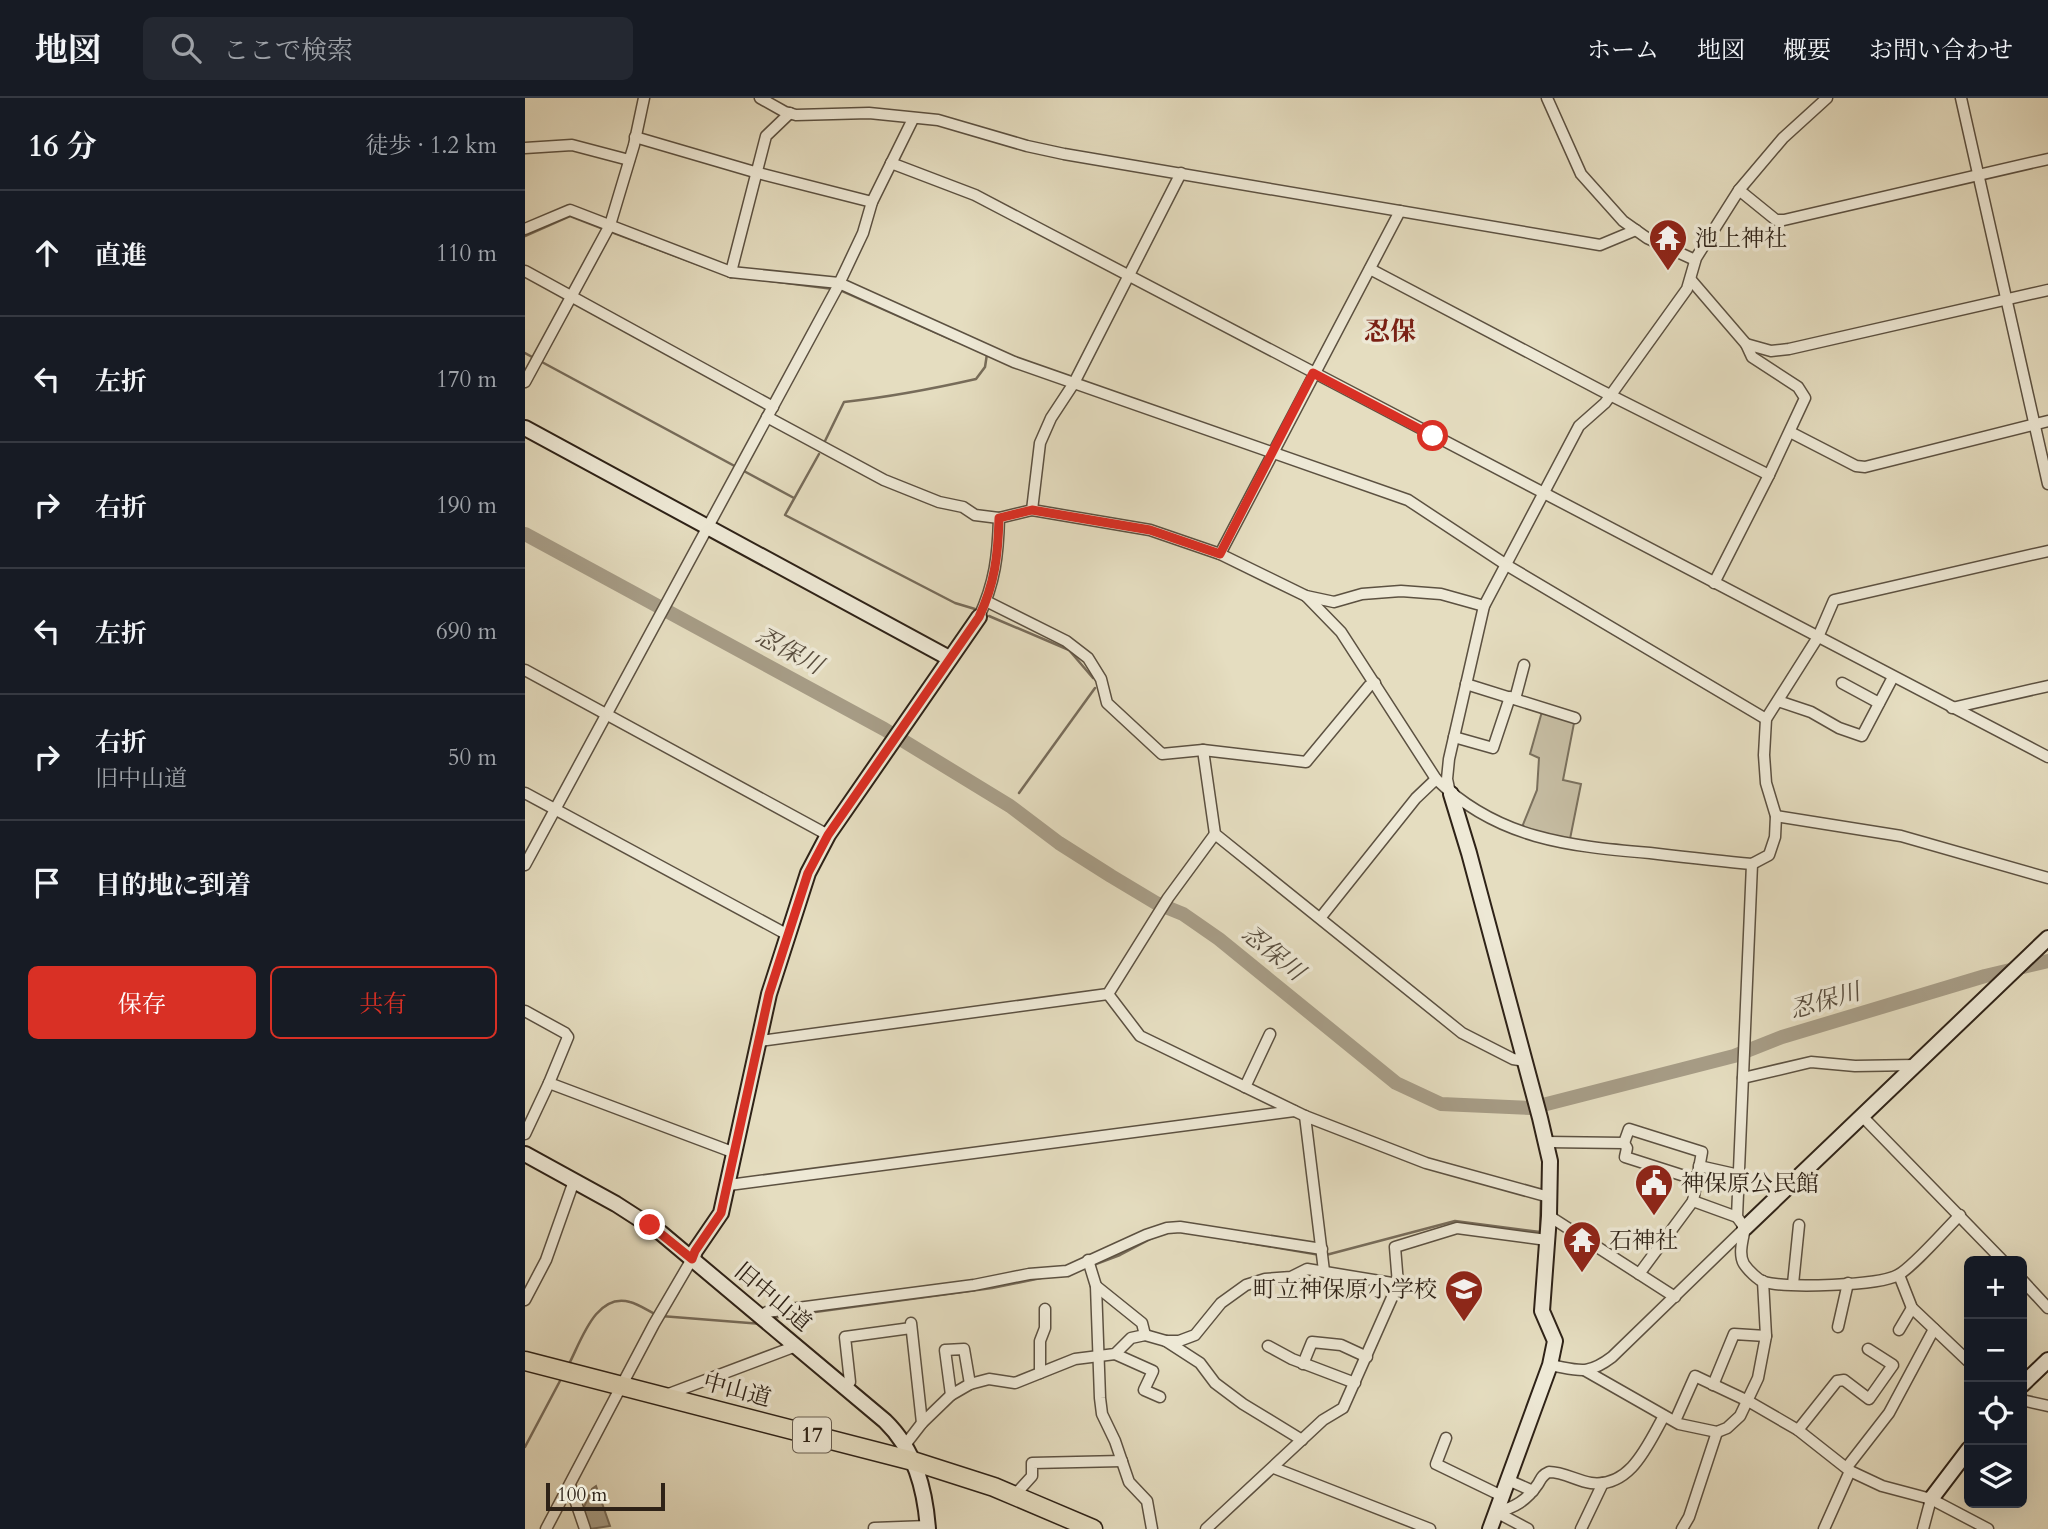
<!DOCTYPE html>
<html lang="ja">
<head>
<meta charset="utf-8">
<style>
	body { margin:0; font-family:Cardo,"Noto Serif JP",serif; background:#242831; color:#f1f3f6 }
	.controls { position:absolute; right:21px; bottom:21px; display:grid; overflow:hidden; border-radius:10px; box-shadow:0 7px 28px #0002 }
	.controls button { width:63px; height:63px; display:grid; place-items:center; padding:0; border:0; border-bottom:2px solid #363941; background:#171b24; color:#f1f3f6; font:35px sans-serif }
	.scale { position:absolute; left:21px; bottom:18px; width:119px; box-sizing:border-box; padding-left:7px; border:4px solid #2e2217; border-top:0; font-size:19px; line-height:24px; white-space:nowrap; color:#2e2217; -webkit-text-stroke:5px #eee9d6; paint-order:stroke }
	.stop { position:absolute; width:21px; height:21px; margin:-16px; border:5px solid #d93025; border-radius:50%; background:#fff }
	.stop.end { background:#d93025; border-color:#fff; box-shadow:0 2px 7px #0008 }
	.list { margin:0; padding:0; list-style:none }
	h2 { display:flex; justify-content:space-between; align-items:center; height:91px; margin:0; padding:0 28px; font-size:30px }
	h2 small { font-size:23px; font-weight:400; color:#9ea1a6 }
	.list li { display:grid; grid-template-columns:46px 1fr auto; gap:21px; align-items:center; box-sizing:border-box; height:126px; padding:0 28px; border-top:2px solid #363941 }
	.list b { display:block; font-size:26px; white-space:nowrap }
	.list p { margin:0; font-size:23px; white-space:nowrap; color:#9ea1a6 }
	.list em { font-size:23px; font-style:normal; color:#9ea1a6 }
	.actions { display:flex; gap:14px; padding:21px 28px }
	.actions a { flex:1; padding:16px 0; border:2px solid #d93025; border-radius:10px; text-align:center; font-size:24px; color:#d93025 }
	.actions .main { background:#d93025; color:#fff }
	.icon { flex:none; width:38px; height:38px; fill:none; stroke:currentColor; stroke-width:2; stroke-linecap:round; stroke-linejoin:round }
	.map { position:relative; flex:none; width:1523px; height:1431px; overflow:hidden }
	header { display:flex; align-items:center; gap:42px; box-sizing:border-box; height:98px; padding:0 35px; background:#171b24; border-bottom:2px solid #363941 }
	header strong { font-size:33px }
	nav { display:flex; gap:38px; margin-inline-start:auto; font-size:24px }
	.search { width:490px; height:63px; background:#242831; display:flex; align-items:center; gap:18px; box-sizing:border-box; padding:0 24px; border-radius:10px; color:#9ea1a6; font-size:26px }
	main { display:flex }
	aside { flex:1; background:#171b24 }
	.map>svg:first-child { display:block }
	.green { fill:#c6bda3; stroke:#7a705d; stroke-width:2 }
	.water { fill:#a79d87; stroke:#776c5a; stroke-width:2 }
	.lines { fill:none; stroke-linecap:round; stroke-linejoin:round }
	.stream { stroke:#776c5a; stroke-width:2.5 }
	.river { stroke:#a79d87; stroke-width:14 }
	.street-casing { stroke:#5c5141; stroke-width:13 }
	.secondary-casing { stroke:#2e2217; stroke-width:18 }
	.highway-casing { stroke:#2e2217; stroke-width:21 }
	.street { stroke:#eee9d6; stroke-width:10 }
	.secondary { stroke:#eee9d6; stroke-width:14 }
	.highway { stroke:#e5ddc0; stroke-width:18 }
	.route { stroke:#d93025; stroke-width:9 }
	.labels { text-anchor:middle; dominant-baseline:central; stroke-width:7; stroke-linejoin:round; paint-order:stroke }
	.shield { fill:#eee9d6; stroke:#685e50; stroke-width:2 }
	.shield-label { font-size:21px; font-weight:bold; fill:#2e2217 }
	.poi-label { font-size:23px; fill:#2e2217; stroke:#eee9d6; text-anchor:start }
	.street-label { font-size:23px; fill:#2e2217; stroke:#eee9d6 }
	.water-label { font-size:24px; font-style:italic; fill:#584d3e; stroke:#eee9d6 }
	.quarter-label { font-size:26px; font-weight:bold; fill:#7a1f14; stroke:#eee9d6 }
</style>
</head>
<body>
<header>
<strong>地図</strong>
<div class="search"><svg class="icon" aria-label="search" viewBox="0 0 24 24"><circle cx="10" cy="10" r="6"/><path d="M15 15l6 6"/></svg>ここで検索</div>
<nav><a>ホーム</a><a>地図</a><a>概要</a><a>お問い合わせ</a></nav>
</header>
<main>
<aside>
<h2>16 分<small>徒歩 · 1.2 km</small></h2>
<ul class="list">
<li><svg class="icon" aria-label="ahead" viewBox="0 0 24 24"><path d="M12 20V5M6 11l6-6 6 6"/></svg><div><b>直進</b></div><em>110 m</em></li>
<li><svg class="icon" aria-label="left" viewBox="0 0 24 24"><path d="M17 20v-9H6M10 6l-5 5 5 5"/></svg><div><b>左折</b></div><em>170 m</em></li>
<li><svg class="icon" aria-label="right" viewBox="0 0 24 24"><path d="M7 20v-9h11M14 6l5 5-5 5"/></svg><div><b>右折</b></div><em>190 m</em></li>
<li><svg class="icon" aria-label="left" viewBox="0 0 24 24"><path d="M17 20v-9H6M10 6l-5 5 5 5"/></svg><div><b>左折</b></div><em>690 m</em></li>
<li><svg class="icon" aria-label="right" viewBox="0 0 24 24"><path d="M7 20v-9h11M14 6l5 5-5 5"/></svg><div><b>右折</b><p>旧中山道</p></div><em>50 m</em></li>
<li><svg class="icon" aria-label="arrive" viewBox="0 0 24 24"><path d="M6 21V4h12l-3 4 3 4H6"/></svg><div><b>目的地に到着</b></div></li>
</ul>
<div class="actions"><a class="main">保存</a><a>共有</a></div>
</aside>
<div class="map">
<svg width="1523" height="1431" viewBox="0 0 1523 1431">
	<rect width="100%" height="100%" fill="#e5ddc0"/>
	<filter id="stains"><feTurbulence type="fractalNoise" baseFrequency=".00286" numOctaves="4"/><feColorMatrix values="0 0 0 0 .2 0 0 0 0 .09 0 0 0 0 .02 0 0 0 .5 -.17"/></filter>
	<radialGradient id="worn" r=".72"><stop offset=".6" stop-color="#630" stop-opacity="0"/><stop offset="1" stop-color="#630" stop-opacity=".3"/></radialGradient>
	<polygon class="green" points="1018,610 1050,620 1038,682 1056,686 1044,746 995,734 1012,692 1014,660 1005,656"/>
	<polygon class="water" points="71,1388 85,1428 65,1431 58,1411 67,1391"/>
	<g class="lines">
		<g class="stream">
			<polyline points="89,135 188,172"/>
			<polyline points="0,138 45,118 76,130"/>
			<polyline points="238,182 308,191"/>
			<polyline points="315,192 430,243"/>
			<polyline points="0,255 9,260"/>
			<polyline points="15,263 269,400"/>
			<path d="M 300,343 L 319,304 C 364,299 407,291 451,281 L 460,269 L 462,256"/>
			<polyline points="294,356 260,417 430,505 450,511"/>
			<polyline points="464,518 544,552 568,580"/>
			<polyline points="494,695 570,590"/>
			<polyline points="485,708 487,706"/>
			<polyline points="1017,1094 1018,1059"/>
			<polyline points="712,1143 795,1157"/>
			<polyline points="801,1157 930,1123 1015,1134 1016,1101"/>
			<polyline points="550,1174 595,1157 633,1137"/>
			<polyline points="136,1218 237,1226"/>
			<polyline points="246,1220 467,1190 516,1180"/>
			<path d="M 44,1266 C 56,1243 71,1194 105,1204 C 113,1206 122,1212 130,1216"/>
			<polyline points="0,1349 36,1281"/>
		</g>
		<polyline class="river" points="0,436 359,631 485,708 534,745 586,778 631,805 658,816 694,841 871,985 916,1006 1006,1010 1209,958 1257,939 1460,878 1523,863"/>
		<defs>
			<g id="street">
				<polyline points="235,0 260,14 271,17 344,15 413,22 502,48 539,56 1075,147 1111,132"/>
				<polyline points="1022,0 1056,76 1098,123 1122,140 1170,162"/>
				<polyline points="1436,0 1523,386"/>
				<polyline points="110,39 233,75 347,104"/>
				<polyline points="0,50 47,47 104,62"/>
				<polyline points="366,65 450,97 1523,659"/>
				<polyline points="1214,92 1251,122 1259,122 1523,61"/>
				<polyline points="0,131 45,112 206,174 314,185 489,264 883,402 983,468 1241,621"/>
				<polyline points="845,171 1075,292 1244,377"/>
				<polyline points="0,173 248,309"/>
				<polyline points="206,174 241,38 265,15"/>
				<polyline points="1166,182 1221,246 1227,259 1273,289 1280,300 1244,377 1189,485"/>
				<polyline points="1221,246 1246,253 1264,251 1523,192"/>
				<polyline points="0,284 85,127 109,47 119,0"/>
				<polyline points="242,319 359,382 414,404 438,409 450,417 474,420 507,412 625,432 695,456 781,498 809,504 837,496 876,493 916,496 959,508"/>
				<polyline points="1265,334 1331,368 1340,369 1523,323"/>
				<polyline points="507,412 515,345 526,320 549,285 656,75"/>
				<polyline points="695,456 875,113"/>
				<path d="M 781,498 L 816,534 L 911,681 C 973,741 1043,748 1125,755 C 1159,759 1193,763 1227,766 L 1244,757 L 1250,739 L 1251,718 L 1241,685 L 1239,657 L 1241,621 L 1293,539 L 1309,502 L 1523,453"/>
				<polyline points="461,503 541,543 563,560 576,581 582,605 637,656 678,652 781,664 844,588 850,585"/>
				<path d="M 454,519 C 470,484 473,458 474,420"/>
				<polyline points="0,572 303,737"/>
				<polyline points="1317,585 1354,605"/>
				<polyline points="941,586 1050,620"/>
				<polyline points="990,601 999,567"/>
				<polyline points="1253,603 1286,614 1314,630 1337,638 1368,579"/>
				<polyline points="1427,610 1523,588"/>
				<polyline points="929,639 968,650 985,599"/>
				<polyline points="678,652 690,736 937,935 988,961 1000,963"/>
				<polyline points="0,695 263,837"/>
				<polyline points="925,695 922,681 924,661 959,508 1054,328 1080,305 1162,191 1171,160 1214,92 1258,40 1302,0"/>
				<polyline points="1251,718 1376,738 1523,780"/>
				<path d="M 1227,766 L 1212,1119 L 1220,1130 C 1218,1141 1213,1156 1219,1166 C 1223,1172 1233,1182 1239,1184 C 1262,1190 1353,1188 1373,1177 C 1388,1169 1420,1132 1435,1117"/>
				<polyline points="0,767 312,190 338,135 347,104 388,21"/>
				<polyline points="796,819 891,700 911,681"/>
				<polyline points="583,896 615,938 780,1018 901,1065 1024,1099"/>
				<polyline points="0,913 40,935 43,939 24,985 210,1055"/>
				<polyline points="235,943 583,896 643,800 690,736"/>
				<polyline points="1218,980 1286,964 1330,968 1391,967"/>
				<polyline points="720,989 745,936"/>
				<polyline points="780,1018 799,1173"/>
				<polyline points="1337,1018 1478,1163"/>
				<polyline points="0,1036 24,985"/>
				<polyline points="1021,1044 1099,1045 1104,1031 1177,1054 1168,1103 1212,1119"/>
				<polyline points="1099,1045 1102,1050 1100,1059 1172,1082"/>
				<polyline points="1174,1068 1214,1077"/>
				<polyline points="204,1087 769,1013"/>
				<polyline points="1024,1118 1150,1199"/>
				<polyline points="563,1162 571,1188 575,1300 577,1316 590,1343 604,1384 622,1403 627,1431"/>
				<polyline points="1114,1176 1168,1103"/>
				<polyline points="1374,1177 1387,1210 1444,1264"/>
				<polyline points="1497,1182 1523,1210"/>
				<polyline points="1268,1186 1274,1127"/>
				<polyline points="571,1188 617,1225 620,1237"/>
				<polyline points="0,1202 21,1162 49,1083"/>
				<polyline points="236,1218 242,1214 449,1187 504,1176 542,1173 621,1137 642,1130 655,1129 797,1151"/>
				<polyline points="386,1225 397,1325"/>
				<polyline points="1313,1229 1323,1185"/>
				<polyline points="1374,1232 1387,1210"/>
				<polyline points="641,1243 675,1265 690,1285 718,1306 777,1342"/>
				<polyline points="743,1248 767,1261 830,1285"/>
				<polyline points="590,1256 628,1273 619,1292 635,1299"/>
				<polyline points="778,1266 787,1244 816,1247 842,1259"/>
				<path d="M 1025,1267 C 1054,1272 1062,1278 1087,1259 L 1220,1130"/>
				<polyline points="1061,1273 1154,1326 1192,1334 1202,1330 1215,1318 1233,1280 1241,1238 1238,1183"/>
				<polyline points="515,1275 515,1243 520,1230 520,1211"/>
				<polyline points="1188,1287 1209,1236 1241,1238"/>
				<polyline points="321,1289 325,1284 320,1239 386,1230"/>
				<polyline points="141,1297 271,1248"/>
				<polyline points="426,1297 420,1252 439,1251 445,1286"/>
				<polyline points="1497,1302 1523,1308"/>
				<polyline points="1150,1323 1170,1278 1223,1303 1273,1332 1325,1373 1357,1388 1406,1401 1463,1431"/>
				<polyline points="1273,1332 1312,1283 1319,1282 1344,1301 1368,1267 1343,1251"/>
				<polyline points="921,1340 911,1366 977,1398"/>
				<polyline points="380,1347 397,1325 426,1297 445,1286 464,1281 490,1285 550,1261 590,1256 606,1240 620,1237 641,1243 654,1243 670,1237 696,1205 721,1187 740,1181 766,1179 782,1171 873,1186"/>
				<polyline points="1322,1369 1364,1315 1409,1231"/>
				<polyline points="749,1370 905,1431"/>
				<polyline points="983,1382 1008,1393"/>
				<polyline points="45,1387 60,1431"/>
				<polyline points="489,1398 507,1378 507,1365 597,1363"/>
				<path d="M 971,1414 C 990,1410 1002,1402 1013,1386 C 1016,1381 1017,1377 1024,1374 C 1039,1374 1052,1383 1066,1385 C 1106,1390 1123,1346 1139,1318"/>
				<polyline points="971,1414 1003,1431"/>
				<polyline points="349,1430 403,1428"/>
				<polyline points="21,1431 129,1226 167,1161"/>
				<polyline points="681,1431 798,1322 818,1310 873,1186 870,1149 932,1130 1022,1142"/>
				<polyline points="1056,1431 1078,1385"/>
				<polyline points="1157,1431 1164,1419 1192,1334"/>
				<polyline points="1299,1431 1325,1373"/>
				<polyline points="1398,1431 1406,1401"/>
			</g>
			<g id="secondary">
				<polyline points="0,330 424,560"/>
				<polyline points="926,696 944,755 1015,1020 1025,1063 1024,1118 1017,1213 1030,1243 1025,1267 965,1431"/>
				<path d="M 0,1056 L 91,1106 L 136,1135 L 360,1323 C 390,1352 400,1391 403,1431"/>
				<polyline points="1220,1130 1523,840"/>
				<polyline points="167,1161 170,1153 196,1115 244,896 283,775 303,737 454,519"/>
				<polyline points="1497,1287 1523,1262"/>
				<polyline points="1406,1401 1444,1351"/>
			</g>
			<polyline id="highway" points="0,1263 388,1363 469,1389 568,1431"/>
		</defs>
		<use href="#street" class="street-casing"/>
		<use href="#secondary" class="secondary-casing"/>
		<use href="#highway" class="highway-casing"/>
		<use href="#street" class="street"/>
		<use href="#secondary" class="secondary"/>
		<use href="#highway" class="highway"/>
	</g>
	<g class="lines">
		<path class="route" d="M 125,1127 L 167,1161 L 170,1153 L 196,1115 L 244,896 L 283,775 L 303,737 L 454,519 C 470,485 473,457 474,420 L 507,412 L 625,432 L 695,456 L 788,275 L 908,338"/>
	</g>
	<defs>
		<symbol id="temple-pin" viewBox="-11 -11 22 30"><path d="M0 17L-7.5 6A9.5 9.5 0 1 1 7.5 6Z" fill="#8f2418" stroke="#eee9d6"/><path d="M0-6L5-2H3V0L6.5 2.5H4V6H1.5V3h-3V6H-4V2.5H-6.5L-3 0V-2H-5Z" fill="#fff"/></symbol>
		<symbol id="civic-pin" viewBox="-11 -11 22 30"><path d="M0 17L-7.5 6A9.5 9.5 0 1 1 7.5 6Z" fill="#8f2418" stroke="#eee9d6"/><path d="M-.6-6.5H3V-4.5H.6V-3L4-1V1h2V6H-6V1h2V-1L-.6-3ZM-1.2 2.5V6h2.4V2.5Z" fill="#fff"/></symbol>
		<symbol id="school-pin" viewBox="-11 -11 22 30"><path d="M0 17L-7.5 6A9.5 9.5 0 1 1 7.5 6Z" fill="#8f2418" stroke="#eee9d6"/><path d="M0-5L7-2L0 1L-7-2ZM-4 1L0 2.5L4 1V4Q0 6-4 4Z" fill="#fff"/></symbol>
	</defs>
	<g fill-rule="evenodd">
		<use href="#temple-pin" x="1121" y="118" width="44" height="60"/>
		<use href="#civic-pin" x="1107" y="1063" width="44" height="60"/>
		<use href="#temple-pin" x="1035" y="1120" width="44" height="60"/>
		<use href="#school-pin" x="917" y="1169" width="44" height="60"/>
	</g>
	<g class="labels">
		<rect class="shield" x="268" y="1319.5" width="38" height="35" rx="5"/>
		<g class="shield-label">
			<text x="287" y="1337">17</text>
		</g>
		<g class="poi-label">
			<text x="1170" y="140">池上神社</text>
			<text x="1156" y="1085">神保原公民館</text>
			<text x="1084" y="1142">石神社</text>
			<text x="912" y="1191" text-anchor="end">町立神保原小学校</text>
		</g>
		<g class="street-label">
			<text transform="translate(248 1199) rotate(40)">旧中山道</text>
			<text transform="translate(212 1292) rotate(15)">中山道</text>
		</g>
		<g class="water-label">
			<text transform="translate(264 553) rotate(28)">忍保川</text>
			<text transform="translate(748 855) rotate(39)">忍保川</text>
			<text transform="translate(1300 903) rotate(-16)">忍保川</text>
		</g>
		<g class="quarter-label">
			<text x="865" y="233">忍保</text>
		</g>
	</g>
	<rect width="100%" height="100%" filter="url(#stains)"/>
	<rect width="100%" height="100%" fill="url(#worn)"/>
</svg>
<div class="controls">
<button>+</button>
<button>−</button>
<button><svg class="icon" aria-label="locate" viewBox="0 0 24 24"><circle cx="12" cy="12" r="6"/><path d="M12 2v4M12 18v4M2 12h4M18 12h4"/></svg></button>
<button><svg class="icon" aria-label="layers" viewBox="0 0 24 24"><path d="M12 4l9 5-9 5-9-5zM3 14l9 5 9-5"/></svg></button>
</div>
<div class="scale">100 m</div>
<div class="stop" style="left:908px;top:338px"></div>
<div class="stop end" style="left:125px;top:1127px"></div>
</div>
</main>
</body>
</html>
